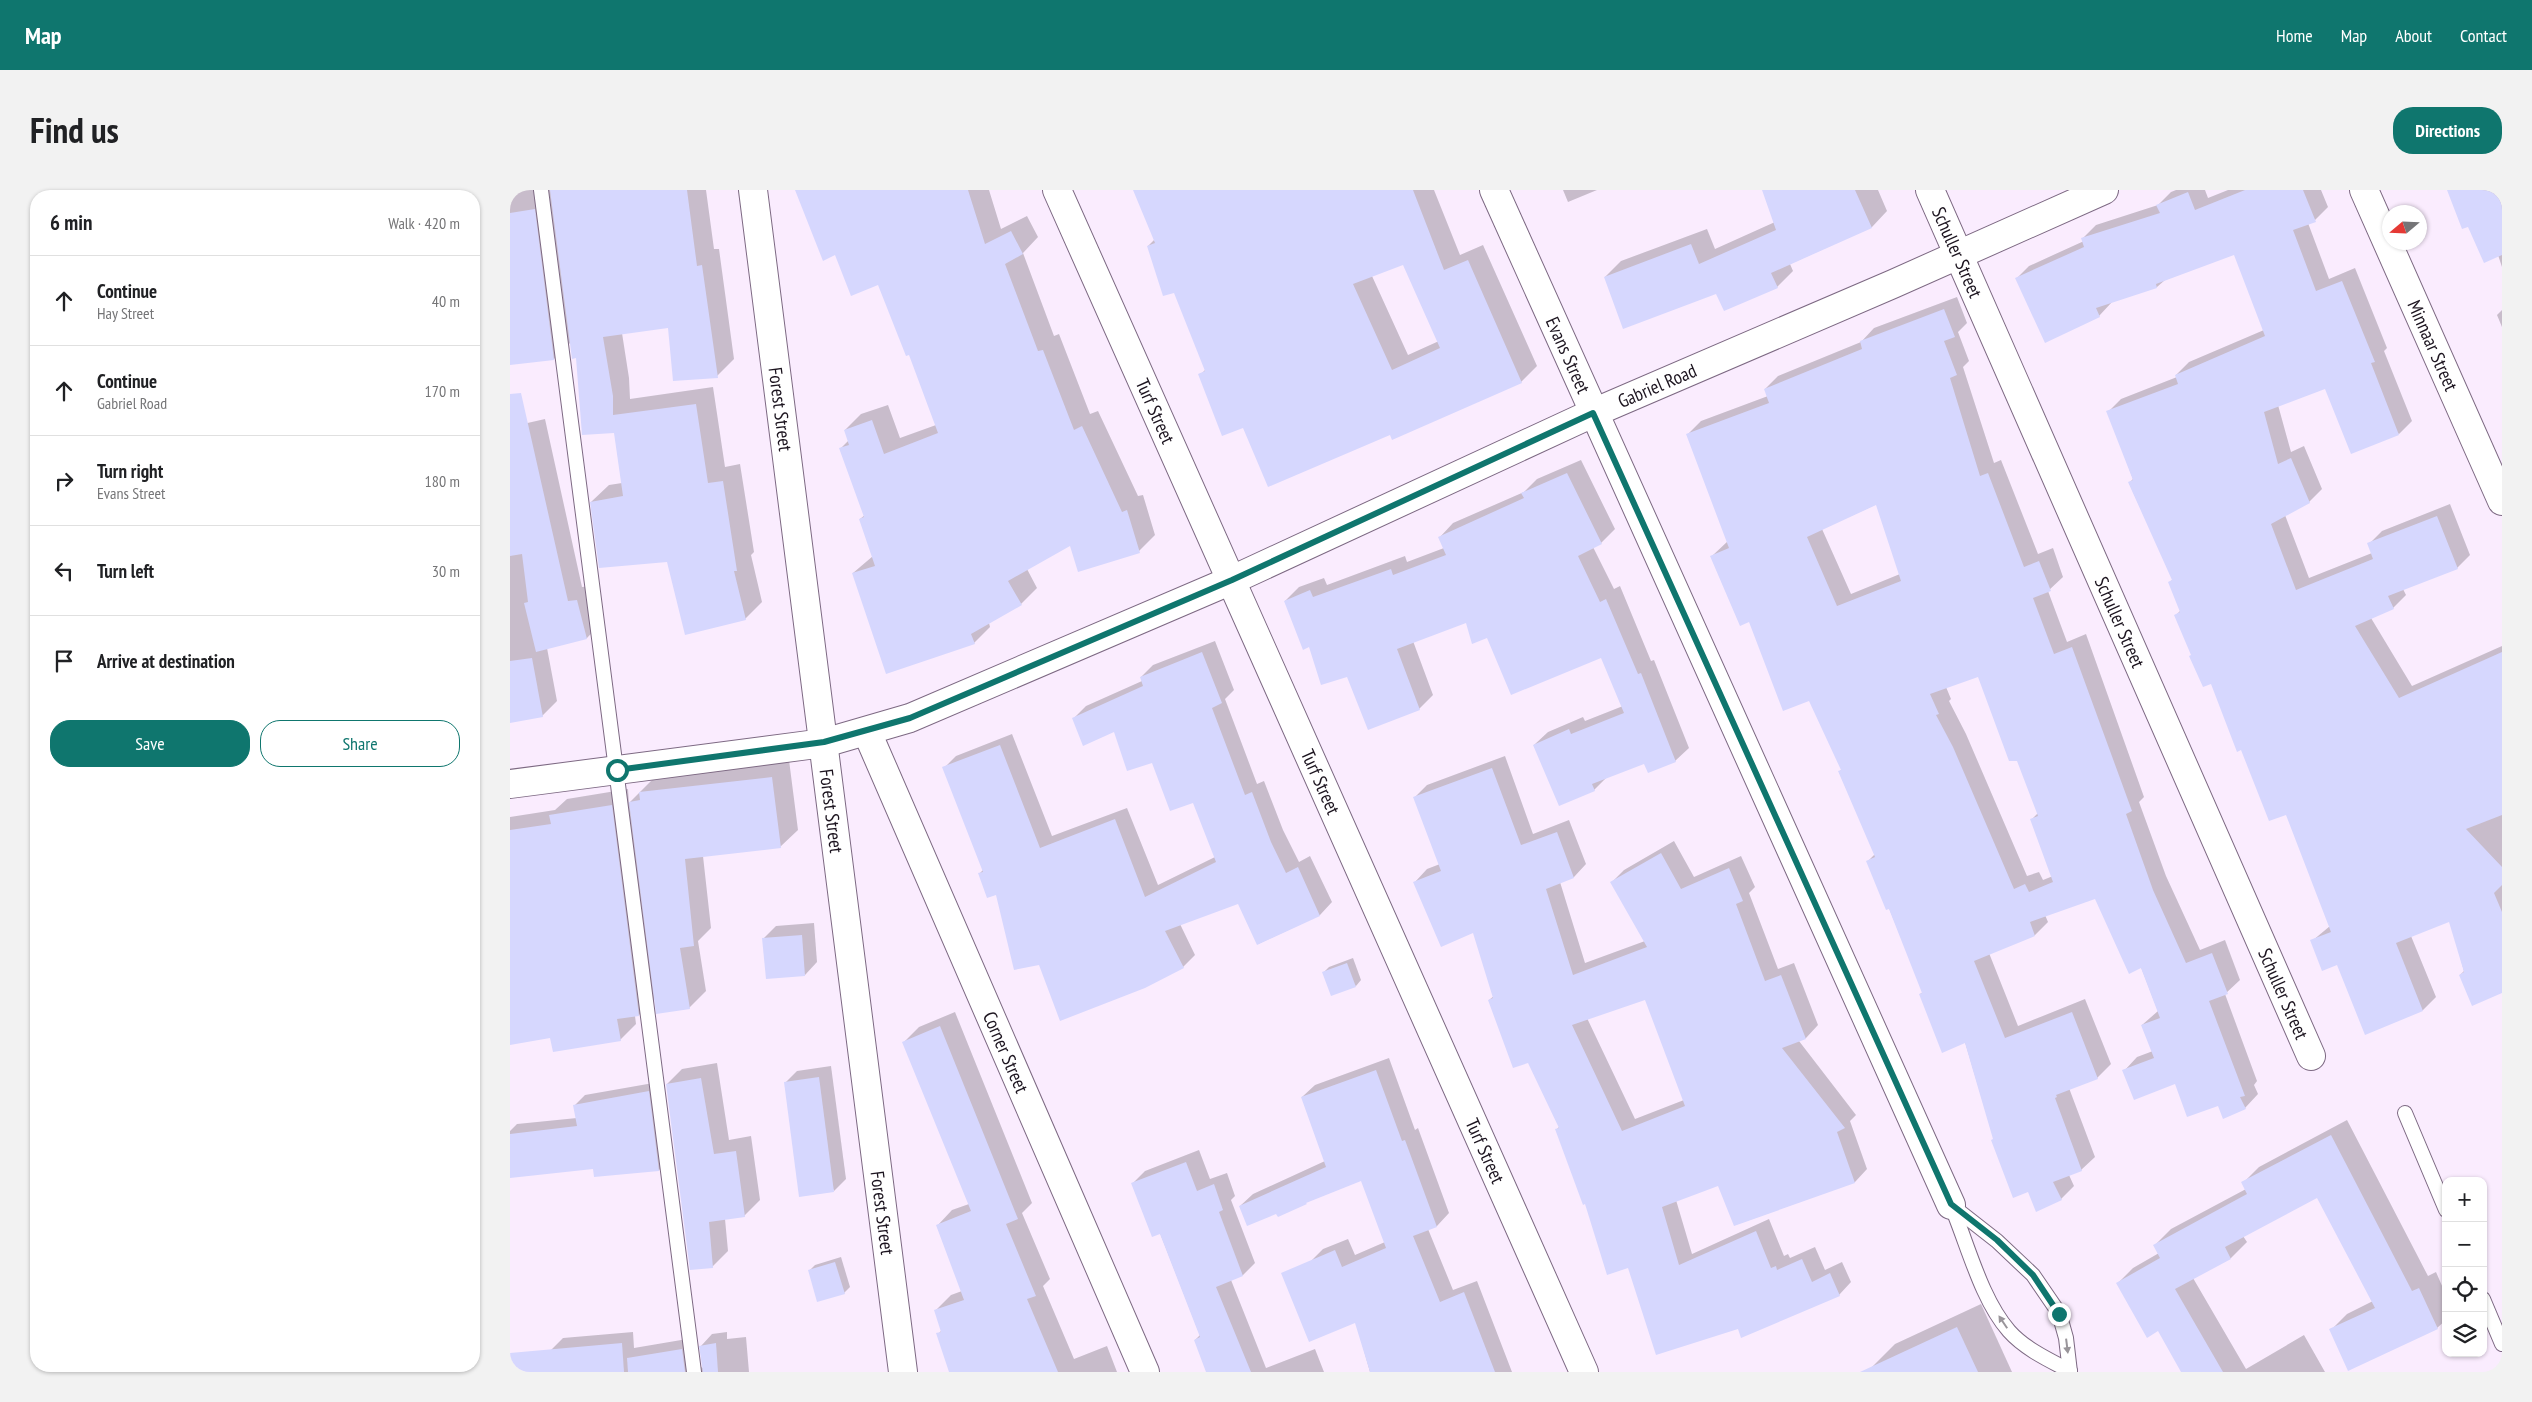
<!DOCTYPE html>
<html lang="en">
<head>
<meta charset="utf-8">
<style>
	body { margin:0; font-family:"PT Sans Narrow",sans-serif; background:#f2f2f2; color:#202124 }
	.controls { position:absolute; right:15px; bottom:15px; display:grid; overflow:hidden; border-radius:10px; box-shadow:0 1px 4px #0004 }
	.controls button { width:45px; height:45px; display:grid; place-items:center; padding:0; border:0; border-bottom:1px solid #e0e0e0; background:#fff; color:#202124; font:25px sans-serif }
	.compass { position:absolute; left:1872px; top:15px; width:45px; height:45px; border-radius:50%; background:#fff; box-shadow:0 1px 4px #0004; rotate:251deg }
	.stop { position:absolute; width:15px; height:15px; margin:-11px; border:4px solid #0f766e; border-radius:50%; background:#fff }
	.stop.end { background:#0f766e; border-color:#fff; box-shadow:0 1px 5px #0008 }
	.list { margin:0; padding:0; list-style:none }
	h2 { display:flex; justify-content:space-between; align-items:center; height:65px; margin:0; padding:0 20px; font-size:21px }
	h2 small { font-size:16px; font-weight:400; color:#757577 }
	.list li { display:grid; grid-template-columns:32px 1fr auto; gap:15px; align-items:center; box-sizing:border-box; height:90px; padding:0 20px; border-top:1px solid #e0e0e0 }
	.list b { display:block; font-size:19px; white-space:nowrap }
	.list p { margin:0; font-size:16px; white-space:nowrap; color:#757577 }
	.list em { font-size:16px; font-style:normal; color:#757577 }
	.actions { display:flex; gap:10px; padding:15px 20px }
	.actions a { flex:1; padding:11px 0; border:1px solid #0f766e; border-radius:20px; text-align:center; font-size:18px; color:#0f766e }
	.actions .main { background:#0f766e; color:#fff }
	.icon { flex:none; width:28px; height:28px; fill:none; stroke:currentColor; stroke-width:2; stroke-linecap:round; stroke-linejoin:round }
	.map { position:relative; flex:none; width:1992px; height:1182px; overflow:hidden; border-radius:20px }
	header { display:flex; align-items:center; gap:30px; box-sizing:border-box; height:70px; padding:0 25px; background:#0f766e; color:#fff }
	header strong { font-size:24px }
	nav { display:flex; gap:28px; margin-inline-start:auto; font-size:18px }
	.intro { display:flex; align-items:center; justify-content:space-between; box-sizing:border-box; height:120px; padding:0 30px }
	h1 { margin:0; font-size:35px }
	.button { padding:12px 22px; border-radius:20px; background:#0f766e; color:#fff; font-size:18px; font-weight:700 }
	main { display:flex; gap:30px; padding:0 30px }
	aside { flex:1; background:#fff; border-radius:20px; box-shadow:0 1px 4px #0004 }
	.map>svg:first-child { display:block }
	.shadow { fill:#0003; fill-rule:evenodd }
	.building { fill:#d6d7fe; fill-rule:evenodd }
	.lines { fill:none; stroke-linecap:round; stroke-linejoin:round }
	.service-casing { stroke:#7d6983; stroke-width:16 }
	.minor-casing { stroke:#7d6983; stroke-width:30 }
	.service { stroke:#fff; stroke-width:14 }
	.minor { stroke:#fff; stroke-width:28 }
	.oneway { fill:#99959a }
	.route { stroke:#0f766e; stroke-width:6 }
	.labels { text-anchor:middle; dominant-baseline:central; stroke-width:4; stroke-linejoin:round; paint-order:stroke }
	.street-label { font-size:19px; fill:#1c141f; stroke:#fefefe }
</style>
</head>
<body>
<header>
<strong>Map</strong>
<nav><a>Home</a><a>Map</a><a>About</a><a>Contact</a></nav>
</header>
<div class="intro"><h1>Find us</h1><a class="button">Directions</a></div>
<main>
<aside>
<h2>6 min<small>Walk · 420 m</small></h2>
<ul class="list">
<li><svg class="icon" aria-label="ahead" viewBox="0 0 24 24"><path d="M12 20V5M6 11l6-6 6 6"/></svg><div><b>Continue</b><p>Hay Street</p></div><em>40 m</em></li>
<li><svg class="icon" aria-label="ahead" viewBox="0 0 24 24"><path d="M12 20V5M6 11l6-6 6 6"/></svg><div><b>Continue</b><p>Gabriel Road</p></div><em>170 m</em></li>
<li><svg class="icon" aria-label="right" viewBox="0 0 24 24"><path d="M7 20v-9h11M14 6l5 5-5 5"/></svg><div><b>Turn right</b><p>Evans Street</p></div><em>180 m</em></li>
<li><svg class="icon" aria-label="left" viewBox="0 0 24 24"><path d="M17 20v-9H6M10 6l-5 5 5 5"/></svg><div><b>Turn left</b></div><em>30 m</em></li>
<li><svg class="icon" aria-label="arrive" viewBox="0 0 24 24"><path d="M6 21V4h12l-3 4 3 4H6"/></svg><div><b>Arrive at destination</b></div></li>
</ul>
<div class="actions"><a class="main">Save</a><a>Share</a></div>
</aside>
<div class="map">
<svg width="1992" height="1182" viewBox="0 0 1992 1182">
	<rect width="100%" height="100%" fill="#faecfe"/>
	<g class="shadow">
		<polygon points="0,0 196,0 204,59 209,59 224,169 207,186 159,137 112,143 119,188 120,209 203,197 215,277 230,274 244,362 241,365 252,412 235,429 81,312 99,295 112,293 105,242 61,152 44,169 0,174"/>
		<polygon points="287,0 479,0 491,39 517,26 528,47 513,63 544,146 549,144 580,224 588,221 628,306 633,305 645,345 629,361 561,354 517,379 527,398 511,414 479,433 480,437 464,453 343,383 363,366 350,329 355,325 330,259 339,250 335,240 351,224 378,215 390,248 426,235 400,163 369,93 326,64"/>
		<path d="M 624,0 L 924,0 L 950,65 L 973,55 L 1027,176 L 1011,192 L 881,244 L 733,237 L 690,185 L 696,179 L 665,101 L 638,56 L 645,49 ZM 894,73 L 929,151 L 898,165 L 862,86 Z"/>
		<polygon points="1053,0 1087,0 1058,12"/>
		<polygon points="1253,0 1368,0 1377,21 1362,37 1280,74 1283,81 1267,97 1207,103 1095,87 1111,71 1197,39 1205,59 1265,32"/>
		<polygon points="1666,0 1695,0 1698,8 1718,0 1811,0 1818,17 1805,30 1798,33 1819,89 1845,78 1877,158 1874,161 1902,231 1889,244 1816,197 1768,215 1781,262 1794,256 1812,299 1799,312 1775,325 1799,388 1862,363 1859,354 1872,341 1940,314 1960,365 1947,378 1893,399 1896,405 1883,418 1861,428 1902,496 1992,456 1992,798 1950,785 1954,781 1940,730 1901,746 1926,807 1913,820 1856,843 1828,773 1802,751 1820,736 1776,623 1732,558 1702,492 1683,464 1666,425 1671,420 1660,392 1663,389 1619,293 1623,289 1598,222 1611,209 1667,187 1666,185 1679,172 1754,140 1725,63 1655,90 1647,97 1602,112 1589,126 1506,89 1519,76 1574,51 1573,48 1586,35 1648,15 1661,2"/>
		<polygon points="1938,0 1992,0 1992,77 1988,65 1959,35"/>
		<path d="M 1447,107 L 1457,133 L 1448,142 L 1459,171 L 1453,177 L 1484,273 L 1491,270 L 1528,364 L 1543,358 L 1553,387 L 1538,401 L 1557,452 L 1576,444 L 1634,607 L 1629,612 L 1656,686 L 1690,760 L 1715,750 L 1730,790 L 1715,804 L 1747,891 L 1744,895 L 1748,904 L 1735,918 L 1708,914 L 1666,892 L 1614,881 L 1627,867 L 1643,861 L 1632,835 L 1648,821 L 1631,777 L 1586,707 L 1535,725 L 1538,732 L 1525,745 L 1479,763 L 1508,836 L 1575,809 L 1601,874 L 1587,888 L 1559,898 L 1585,967 L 1571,980 L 1559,985 L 1564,996 L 1551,1009 L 1518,1000 L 1484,949 L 1455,852 L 1410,804 L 1413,802 L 1379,718 L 1358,671 L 1365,664 L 1329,582 L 1332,579 L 1300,510 L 1240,431 L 1202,366 L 1218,351 L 1178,244 L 1191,231 L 1258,206 L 1255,199 L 1268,186 L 1351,152 L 1364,138 ZM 1367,314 L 1390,384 L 1341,404 L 1312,339 ZM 1469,485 L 1508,570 L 1528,623 L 1522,629 L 1543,686 L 1533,690 L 1529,682 L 1517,686 L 1456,544 L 1439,511 L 1441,509 L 1436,497 Z"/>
		<polygon points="1992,120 1992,137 1987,125"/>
		<polygon points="35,229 72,397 82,396 91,433 77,448 37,458 47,511 32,526 0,532 0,237"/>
		<polygon points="1071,270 1105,339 1091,353 1083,357 1104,399 1110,396 1141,471 1144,470 1179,558 1165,571 1135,572 1098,586 1084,600 1024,555 1038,542 1073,527 1075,531 1113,516 1092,467 978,446 957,432 903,451 923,505 909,519 838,486 800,456 775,411 789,397 814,388 817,395 895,366 897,372 934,358 930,347 943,333 1014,302 1027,289"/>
		<polygon points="705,451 724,500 715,509 747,594 754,591 773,640 789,672 800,666 822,712 810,725 748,754 728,712 670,734 685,765 673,777 529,773 487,703 469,684 473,680 434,578 446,566 502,544 542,646 617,618 648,695 705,667 683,611 643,571 604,540 563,529 576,516 632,491 631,487 643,475"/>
		<path d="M 995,566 L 1023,644 L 1059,630 L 1076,674 L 1064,687 L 1050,692 L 1075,773 L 1135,751 L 1102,692 L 1114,680 L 1164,651 L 1184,687 L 1231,666 L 1245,697 L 1239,703 L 1268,779 L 1284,773 L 1308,835 L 1296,848 L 1289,851 L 1346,925 L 1340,931 L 1357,979 L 1345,992 L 1225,1035 L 1209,994 L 1166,1010 L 1182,1064 L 1259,1029 L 1274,1066 L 1278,1064 L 1280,1068 L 1305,1057 L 1315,1080 L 1332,1072 L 1341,1092 L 1329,1105 L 1119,1077 L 1076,1012 L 1046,940 L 1050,936 L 1018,871 L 979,810 L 984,806 L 964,741 L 905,692 L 917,679 L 930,674 L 905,607 L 917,595 ZM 1136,808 L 1174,910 L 1125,929 L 1077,828 Z"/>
		<polygon points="279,570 288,640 270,657 193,666 201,738 188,751 196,801 179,818 146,808 129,825 125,826 126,834 110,850 41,847 0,854 0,627 45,620 57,609 118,599 119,613 147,585"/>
		<polygon points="304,733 307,772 295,785 254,748 266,736"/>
		<polygon points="843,768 851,790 846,796 814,782 819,777"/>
		<polygon points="445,822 522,1013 512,1023 540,1089 533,1096 564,1169 597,1156 607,1182 454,1182 428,1144 432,1140 426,1120 441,1105 452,1101 427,1036 442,1020 459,1014 394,852 409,837"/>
		<polygon points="879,868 905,940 908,938 939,1023 927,1036 918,1039 943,1100 967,1091 1002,1182 860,1182 846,1132 801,1071 813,1059 838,1049 845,1065 875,1052 852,989 730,1016 743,1004 815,971 792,907 805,895"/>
		<polygon points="207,873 219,950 241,946 250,1010 234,1026 215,1029 218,1061 202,1077 157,894 172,879"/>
		<polygon points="321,876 336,989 324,1001 275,893 287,881"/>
		<polygon points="149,892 159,970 149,980 0,972 0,941 7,934 67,928 65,915 75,905"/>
		<polygon points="1837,930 1918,1086 1926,1082 1936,1105 1936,1130 1927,1138 1839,1179 1821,1140 1837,1124 1863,1111 1808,1006 1733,1046 1737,1052 1721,1068 1683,1088 1736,1179 1794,1145 1815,1182 1673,1182 1649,1140 1607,1094 1623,1078 1649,1063 1645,1055 1661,1039 1736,999 1733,993 1749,977"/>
		<polygon points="689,960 700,989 717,983 725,1006 721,1010 745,1073 733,1085 721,1090 756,1178 805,1159 814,1182 698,1182 685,1150 690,1145 650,1043 623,993 635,981"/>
		<polygon points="331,1067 340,1097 334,1103 299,1081 305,1075"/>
		<polygon points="1471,1114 1502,1182 1363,1182 1361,1178 1385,1154"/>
		<polygon points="123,1142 124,1158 183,1148 189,1176 193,1178 191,1156 202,1144 217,1142 217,1149 236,1147 239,1182 43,1182 41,1160 53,1148"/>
	</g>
	<g class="building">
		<polygon points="40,0 177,0 187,76 192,75 208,188 163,191 158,138 93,147 103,206 103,225 186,214 198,293 213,291 227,381 224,381 236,430 175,445 157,372 89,378 80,312 113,306 104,243 72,245 66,168 62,169"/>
		<polygon points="285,0 458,0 475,54 501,41 513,64 495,74 528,161 533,160 564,240 572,236 612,322 617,320 630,363 568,382 560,356 498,391 512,415 461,444 465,454 376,484 342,383 365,376 349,329 354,327 329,258 339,255 334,240 362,230 374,264 428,243 399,165 396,166 368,95 341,106 325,65 313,71"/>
		<path d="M 623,0 L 903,0 L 934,80 L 958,70 L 1012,193 L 882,250 L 880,245 L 758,297 L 733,238 L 712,246 L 688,184 L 695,181 L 664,103 L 653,106 L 637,56 L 645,53 ZM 893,75 L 930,158 L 882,180 L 843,94 Z"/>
		<polygon points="1252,0 1345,0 1362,38 1261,83 1268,98 1214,121 1206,104 1113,139 1094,87 1181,54 1189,74 1266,40"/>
		<polygon points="1735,0 1793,0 1806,32 1783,40 1806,101 1832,91 1865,172 1861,173 1889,245 1841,264 1815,199 1754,222 1768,274 1781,268 1800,313 1761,334 1786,400 1863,369 1857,353 1927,326 1948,379 1878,406 1884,419 1845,436 1889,508 1992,462 1992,625 1956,639 1992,677 1992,695 1984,703 1992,722 1992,803 1962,816 1949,785 1954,782 1939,732 1886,753 1913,821 1855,845 1827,775 1812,781 1800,750 1821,742 1776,625 1759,631 1731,560 1727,562 1701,494 1693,497 1679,466 1681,465 1664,425 1670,422 1658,392 1662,390 1618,292 1623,290 1596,221 1668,194 1665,185 1755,146 1724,65 1646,94 1647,98 1586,118 1590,127 1535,153 1505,88 1574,57 1571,48 1650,23 1646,15 1678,2 1685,20"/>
		<polygon points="1937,0 1992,0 1992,65 1974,73 1958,37 1952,39"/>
		<polygon points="25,19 44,170 0,175 0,23"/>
		<path d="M 1434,119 L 1445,147 L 1434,151 L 1447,185 L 1440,188 L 1470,286 L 1478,283 L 1514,377 L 1529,371 L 1541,401 L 1523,408 L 1544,464 L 1562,457 L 1622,621 L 1616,624 L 1643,700 L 1676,773 L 1702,763 L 1718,804 L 1699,811 L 1735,906 L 1730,907 L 1736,919 L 1713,929 L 1708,916 L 1677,927 L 1665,894 L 1624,910 L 1612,880 L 1644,868 L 1631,835 L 1650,828 L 1631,778 L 1619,784 L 1585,709 L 1520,732 L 1525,746 L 1464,771 L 1495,848 L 1562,822 L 1588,889 L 1546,905 L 1547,907 L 1545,908 L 1572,981 L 1543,992 L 1552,1010 L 1526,1022 L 1518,1002 L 1503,1008 L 1481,950 L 1483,949 L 1455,853 L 1432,863 L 1409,804 L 1412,803 L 1379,719 L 1376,720 L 1356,671 L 1365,667 L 1328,581 L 1331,580 L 1299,511 L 1273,521 L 1239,432 L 1230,436 L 1200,366 L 1219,358 L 1176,244 L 1259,213 L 1254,199 L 1352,159 L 1350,151 ZM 1366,315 L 1391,391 L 1327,416 L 1297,347 ZM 1468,487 L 1499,571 L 1507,571 L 1528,626 L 1520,629 L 1543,692 L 1519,702 L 1515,694 L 1504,699 L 1443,557 L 1426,525 L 1429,524 L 1420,504 Z"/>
		<polygon points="11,203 58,411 67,410 77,449 26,462 14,413 18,412 12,364 0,366 0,204"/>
		<polygon points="1057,283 1092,354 1068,366 1090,412 1096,409 1128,484 1131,483 1166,572 1138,583 1134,574 1082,594 1085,601 1049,616 1023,555 1059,539 1061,544 1114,523 1091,468 1001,505 977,448 962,454 956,433 887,459 910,520 858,540 837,487 811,495 799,457 793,460 774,411 800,400 803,407 881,379 883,385 936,365 928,347 1014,308 1011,303"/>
		<polygon points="692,462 712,513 702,518 735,605 742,602 761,652 776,683 788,677 810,726 747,755 728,714 655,741 674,778 635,798 550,831 529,775 504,780 486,705 477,708 468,683 473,682 432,577 490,555 530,658 605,629 635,707 706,672 683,613 660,621 642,573 617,581 604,542 573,556 562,528 633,496 630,487"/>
		<polygon points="22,468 33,527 0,533 0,471"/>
		<path d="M 982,578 L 1011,655 L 1047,642 L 1064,688 L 1036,699 L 1063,785 L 1137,757 L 1100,692 L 1151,663 L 1171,699 L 1219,678 L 1233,711 L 1226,714 L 1255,791 L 1271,785 L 1296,849 L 1272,858 L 1335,938 L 1327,942 L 1345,993 L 1224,1036 L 1208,996 L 1152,1017 L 1169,1075 L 1246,1041 L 1261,1078 L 1266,1076 L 1267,1080 L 1292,1069 L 1302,1092 L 1320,1083 L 1330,1106 L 1231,1148 L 1228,1139 L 1146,1165 L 1118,1078 L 1097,1085 L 1075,1014 L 1073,1015 L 1045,939 L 1049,938 L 1018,873 L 1003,878 L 978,810 L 983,808 L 963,743 L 931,757 L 903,692 L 931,681 L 903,607 ZM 1135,810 L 1175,916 L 1112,941 L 1062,835 Z"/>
		<polygon points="262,587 271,658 175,669 184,756 170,758 180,819 146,824 119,612 130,610 129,602"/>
		<polygon points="102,615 129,826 107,829 111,851 43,862 40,848 0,855 0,640 41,634 39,625"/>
		<polygon points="292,745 295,786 256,789 252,748"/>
		<polygon points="837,773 846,797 821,806 812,782"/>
		<polygon points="430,836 508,1029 496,1034 526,1106 517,1109 548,1182 439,1182 426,1143 431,1142 424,1120 454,1110 426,1035 461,1021 392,852"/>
		<polygon points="866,880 892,951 895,950 927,1037 903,1046 930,1112 954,1102 985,1182 860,1182 845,1133 799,1152 771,1083 825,1060 832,1077 876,1058 851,991 796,1013 797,1014 768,1027 766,1024 737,1036 729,1016 816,977 791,907"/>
		<polygon points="309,887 324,1002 289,1007 274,892"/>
		<polygon points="191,888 204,964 226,961 235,1027 199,1032 203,1078 180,1080 156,894"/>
		<polygon points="139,901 149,981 84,987 83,979 0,988 0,944 67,936 63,915"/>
		<polygon points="1821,945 1902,1101 1909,1098 1928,1139 1838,1181 1819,1139 1865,1118 1807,1008 1715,1057 1721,1069 1665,1099 1713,1182 1671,1182 1648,1141 1637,1148 1606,1093 1650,1068 1643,1055 1737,1004 1731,992"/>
		<polygon points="676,972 687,1001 704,994 713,1020 709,1022 733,1086 706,1097 741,1182 696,1182 684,1150 690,1147 650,1044 642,1047 621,993"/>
		<polygon points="325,1072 335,1104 307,1112 298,1080"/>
		<polygon points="1447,1137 1468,1182 1350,1182"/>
		<polygon points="112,1153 114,1182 0,1182 0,1163"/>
		<polygon points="206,1153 208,1182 193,1182 189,1156"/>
		<polygon points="172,1159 175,1182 118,1182 117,1168"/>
	</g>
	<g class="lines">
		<defs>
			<g id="service">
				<polyline points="31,0 184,1182"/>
				<polyline points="1895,923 1936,1020"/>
				<polyline points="1441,1015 1487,1051 1523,1085 1549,1123 1556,1148 1560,1182"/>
				<path d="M 1441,1015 C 1458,1055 1471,1109 1499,1141 C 1515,1159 1539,1170 1560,1181"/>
				<polyline points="1973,1109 1992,1154"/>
			</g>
			<g id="minor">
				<path id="s1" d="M 243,0 L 393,1182"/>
				<path id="s2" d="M 547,0 L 1074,1182"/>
				<path id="s3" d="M 984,0 L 1441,1015"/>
				<path id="s4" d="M 1420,0 L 1801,866"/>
				<path id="s5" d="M 1854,0 L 1992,311"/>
				<path id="s6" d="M 357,542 L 635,1182"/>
				<path id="s7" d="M 0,594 L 314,553 L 400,528 L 722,390 L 1083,223 L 1383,94 L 1594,0"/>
			</g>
		</defs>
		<use href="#service" class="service-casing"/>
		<use href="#minor" class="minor-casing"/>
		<use href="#service" class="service"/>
		<use href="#minor" class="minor"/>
	</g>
	<defs><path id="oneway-solid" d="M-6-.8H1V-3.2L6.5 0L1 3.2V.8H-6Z" transform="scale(1.25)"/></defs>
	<g class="oneway">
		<use href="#oneway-solid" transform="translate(1493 1132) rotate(-124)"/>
		<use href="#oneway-solid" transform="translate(1557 1156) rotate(83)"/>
	</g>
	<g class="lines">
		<polyline class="route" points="107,580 314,552 400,528 722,390 1083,223 1441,1014 1487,1050 1523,1085 1549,1124"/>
	</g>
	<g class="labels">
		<g class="street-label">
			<text stroke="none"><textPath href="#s4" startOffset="68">Schuller Street</textPath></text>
			<text stroke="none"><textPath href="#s5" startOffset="170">Minnaar Street</textPath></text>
			<text stroke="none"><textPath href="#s3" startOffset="181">Evans Street</textPath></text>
			<text stroke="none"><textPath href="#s7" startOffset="1224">Gabriel Road</textPath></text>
			<text stroke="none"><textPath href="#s1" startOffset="221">Forest Street</textPath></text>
			<text stroke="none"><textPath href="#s2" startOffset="242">Turf Street</textPath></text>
			<text stroke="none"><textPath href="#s4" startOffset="472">Schuller Street</textPath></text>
			<text stroke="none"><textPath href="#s2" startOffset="648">Turf Street</textPath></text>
			<text stroke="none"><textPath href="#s1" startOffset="626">Forest Street</textPath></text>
			<text stroke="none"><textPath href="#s4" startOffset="878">Schuller Street</textPath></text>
			<text stroke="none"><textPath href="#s6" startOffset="349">Corner Street</textPath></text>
			<text stroke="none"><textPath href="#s2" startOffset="1052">Turf Street</textPath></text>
			<text stroke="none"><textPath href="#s1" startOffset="1031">Forest Street</textPath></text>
		</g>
	</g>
</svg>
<div class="controls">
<button>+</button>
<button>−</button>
<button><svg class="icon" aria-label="locate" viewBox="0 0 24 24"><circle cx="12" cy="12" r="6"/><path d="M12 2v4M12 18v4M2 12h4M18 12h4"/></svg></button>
<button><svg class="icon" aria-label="layers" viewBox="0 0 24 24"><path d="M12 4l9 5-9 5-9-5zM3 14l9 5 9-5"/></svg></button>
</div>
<svg class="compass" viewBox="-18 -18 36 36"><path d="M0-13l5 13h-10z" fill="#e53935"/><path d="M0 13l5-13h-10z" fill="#757577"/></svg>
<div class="stop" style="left:107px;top:580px"></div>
<div class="stop end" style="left:1549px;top:1124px"></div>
</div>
</main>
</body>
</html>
